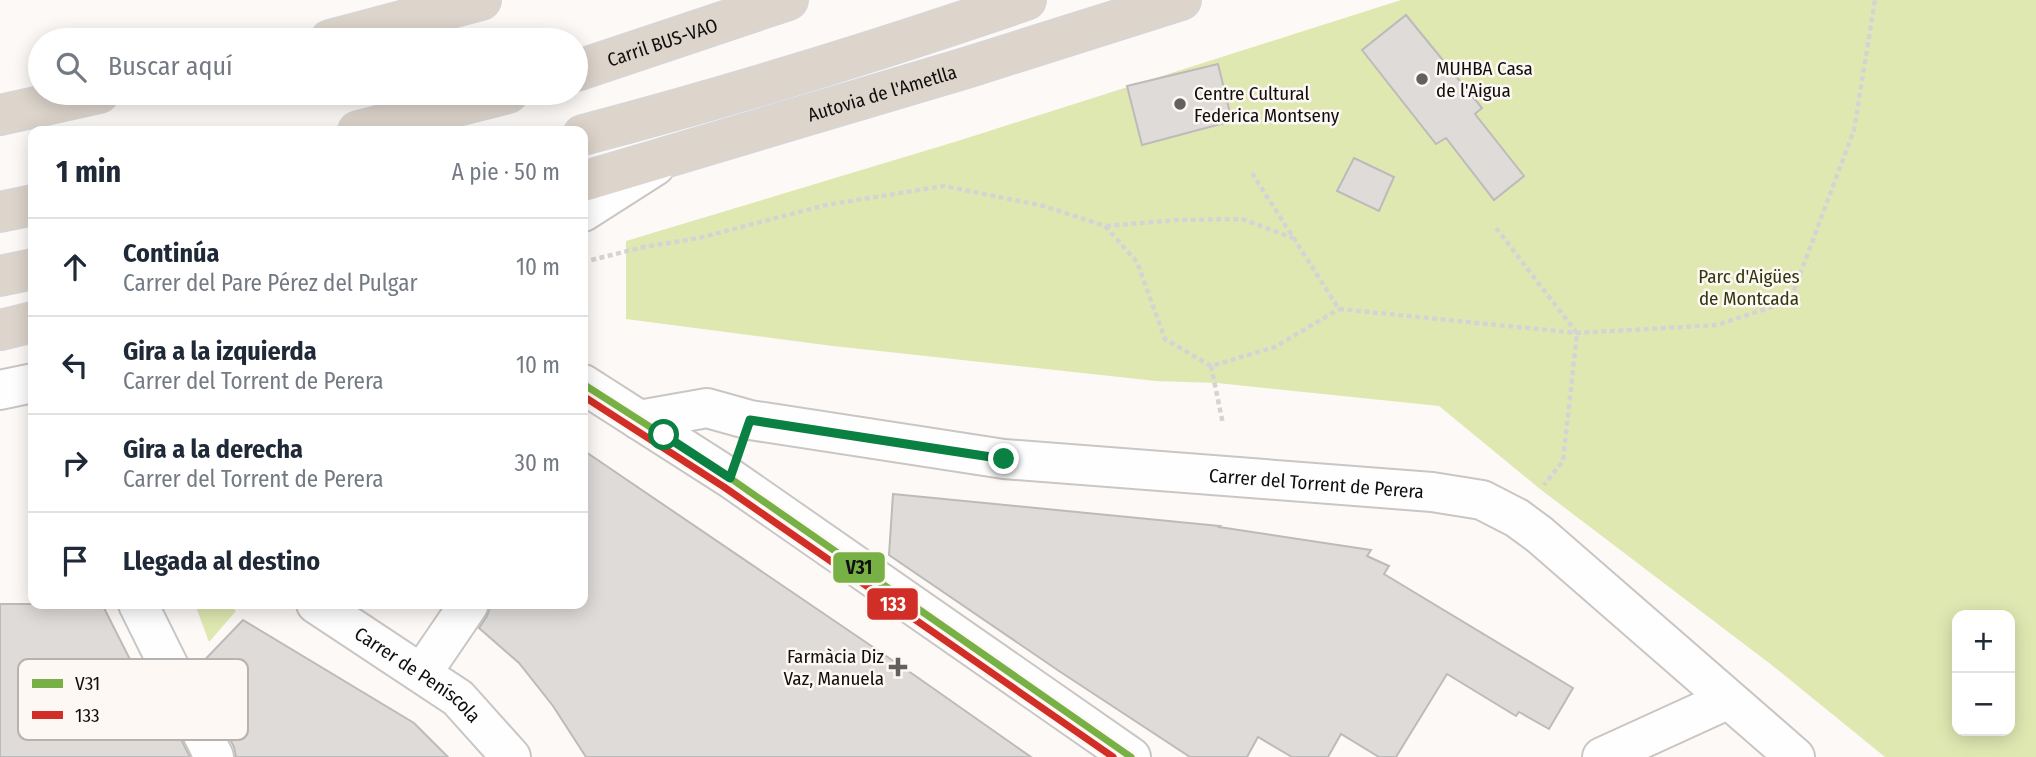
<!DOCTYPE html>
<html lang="es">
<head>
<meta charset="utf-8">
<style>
	body { margin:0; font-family:"Fira Sans Condensed",sans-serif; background:#f6f6f7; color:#1f2937 }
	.controls { position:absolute; right:21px; bottom:21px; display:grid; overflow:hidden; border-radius:14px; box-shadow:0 4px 18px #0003 }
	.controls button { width:63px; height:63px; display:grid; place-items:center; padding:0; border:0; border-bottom:2px solid #e0e1e3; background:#fff; color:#1f2937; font:35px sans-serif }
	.stop { position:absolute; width:21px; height:21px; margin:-16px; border:5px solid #0b8043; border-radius:50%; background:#fff }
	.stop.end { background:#0b8043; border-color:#fff; box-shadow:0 2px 7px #0008 }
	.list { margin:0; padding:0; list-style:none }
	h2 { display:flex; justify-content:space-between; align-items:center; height:91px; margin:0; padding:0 28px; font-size:30px }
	h2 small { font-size:23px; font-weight:400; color:#747a83 }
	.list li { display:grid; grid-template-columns:46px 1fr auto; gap:21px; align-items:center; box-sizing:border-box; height:98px; padding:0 28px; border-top:2px solid #e0e1e3 }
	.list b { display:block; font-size:26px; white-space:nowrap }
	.list p { margin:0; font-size:23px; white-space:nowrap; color:#747a83 }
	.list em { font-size:23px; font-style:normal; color:#747a83 }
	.icon { flex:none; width:38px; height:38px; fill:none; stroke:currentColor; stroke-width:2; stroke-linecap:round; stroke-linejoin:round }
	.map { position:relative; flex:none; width:2036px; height:757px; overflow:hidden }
	.search { position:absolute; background:#fff; box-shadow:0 4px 18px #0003; left:28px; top:28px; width:560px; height:77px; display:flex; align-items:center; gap:18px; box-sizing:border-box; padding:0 24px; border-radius:38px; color:#747a83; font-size:26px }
	.panel { position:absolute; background:#fff; box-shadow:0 4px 18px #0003; left:28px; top:126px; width:560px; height:483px; border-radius:14px }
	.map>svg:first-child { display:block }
	.green { fill:#e0e8b2; fill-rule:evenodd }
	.building { fill:#dedbd9; stroke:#bdbbb9; stroke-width:2 }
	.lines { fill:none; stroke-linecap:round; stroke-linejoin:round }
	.minor-casing { stroke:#c9c6c4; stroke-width:42 }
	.highway-casing { stroke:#d8d6d5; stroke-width:42 }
	.path { stroke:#d5d4d4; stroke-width:4.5; stroke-dasharray:5 3.5; stroke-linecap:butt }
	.minor { stroke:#fffefe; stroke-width:38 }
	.highway { stroke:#ddd4cb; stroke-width:38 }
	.bus-1-casing { stroke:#fef8f4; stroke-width:12 }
	.bus-2-casing { stroke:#fef8f4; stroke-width:12 }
	.bus-1 { stroke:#77b045; stroke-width:7 }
	.bus-2 { stroke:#d02e26; stroke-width:7 }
	.route { stroke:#0b8043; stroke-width:9 }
	.poi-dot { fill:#63615f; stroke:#fef8f4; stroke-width:2.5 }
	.labels { text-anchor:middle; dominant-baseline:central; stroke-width:5; stroke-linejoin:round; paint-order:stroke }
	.street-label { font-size:19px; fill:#110f0e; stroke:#fef8f4 }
	.poi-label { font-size:19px; fill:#110f0e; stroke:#fef8f4; text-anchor:start }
	.park-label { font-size:19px; fill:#30360d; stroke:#fef8f4 }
	.key { fill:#fef8f4; stroke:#b7b2af; stroke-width:2 }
	.key-label { font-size:19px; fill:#110f0e }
	.line-badge { stroke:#fef8f4; stroke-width:2.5 }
	.badge-label { font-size:19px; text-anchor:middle; font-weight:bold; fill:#fff }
	.pale-badge-label { font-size:19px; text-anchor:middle; font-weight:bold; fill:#111 }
</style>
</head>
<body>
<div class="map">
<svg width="2036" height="757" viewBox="0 0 2036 757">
	<rect width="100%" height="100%" fill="#fcf9f6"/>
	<g class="green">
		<path d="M 1401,0 L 2036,0 L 2036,757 L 1885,757 L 1773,666 L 1540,489 L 1439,406 L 1217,383 L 1156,381 L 833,346 L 626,319 L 626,241 L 961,140 ZM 1957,615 L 2010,615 L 2010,731 L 1957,731 Z"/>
		<polygon points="195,604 226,604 236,611 209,642"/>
	</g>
	<g class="building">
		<polygon points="1406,15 1482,108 1475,114 1524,176 1494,200 1446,138 1436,144 1362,50"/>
		<polygon points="1218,64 1232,121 1142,145 1127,86"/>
		<polygon points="1354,158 1394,177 1379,211 1337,191"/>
		<polygon points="583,450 917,677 1031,757 586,757 553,706 519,663 479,628 487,616 491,604 583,604"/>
		<polygon points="893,494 1220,526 1219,527 1371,550 1367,556 1389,566 1384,574 1573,688 1549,729 1519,712 1516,716 1447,674 1396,757 1379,757 1341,734 1328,757 1292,757 1258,737 1247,757 1190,757 1059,671 889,555"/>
		<polygon points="0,604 102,604 156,711 163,704 190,757 0,757"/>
		<polygon points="243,620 414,723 448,757 236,757 234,747 195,670"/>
	</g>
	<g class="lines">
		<defs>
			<g id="minor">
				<polyline points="583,212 655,166"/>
				<polyline points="583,384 730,478 1131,757"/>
				<polyline points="0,390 33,383"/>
				<path id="s1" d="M 639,420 L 707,408 L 750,420 L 1004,459 L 1432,492 L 1482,500 L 1517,518 L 1540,535 L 1795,757"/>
				<polyline points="138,604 214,757"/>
				<path id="s2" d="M 316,604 L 458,698 L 511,757"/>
				<polyline points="422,673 469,604"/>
				<polyline points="1602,757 1727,700"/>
			</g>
			<g id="highway">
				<polyline points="330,40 481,0"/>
				<path id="s3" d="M 576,71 L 788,0"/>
				<polyline points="0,115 99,93"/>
				<polyline points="358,131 508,93"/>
				<path d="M 583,135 C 732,96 880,50 1026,0"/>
				<path id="s4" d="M 583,182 L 969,67 L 1181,0"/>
				<polyline points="0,212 33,205"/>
				<polyline points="0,276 33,269"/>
				<polyline points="0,330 33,322"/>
			</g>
		</defs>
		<use href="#minor" class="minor-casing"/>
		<use href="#highway" class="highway-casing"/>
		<g class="path">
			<polyline points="1252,173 1339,309 1577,333 1717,325 1790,301 1854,130 1875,0"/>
			<polyline points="1106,226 1177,220 1242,219 1293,238"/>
			<polyline points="1496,228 1577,333 1563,461 1544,485"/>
			<polyline points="583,262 644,247 699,238 826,205 944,186 1044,206 1105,226 1137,262 1165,339 1211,366 1275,347 1339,309"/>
			<polyline points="1211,366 1223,424"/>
		</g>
		<use href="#minor" class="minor"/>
		<use href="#highway" class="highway"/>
		<defs>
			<polyline id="bus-1" points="583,384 730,478 1131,757"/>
			<polyline id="bus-2" points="583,396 724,487 1113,757"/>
		</defs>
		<use href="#bus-1" class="bus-1-casing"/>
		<use href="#bus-2" class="bus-2-casing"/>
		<use href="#bus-1" class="bus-1"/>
		<use href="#bus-2" class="bus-2"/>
	</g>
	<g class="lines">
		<polyline class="route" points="664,435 730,478 750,420 1004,459"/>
	</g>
	<g class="poi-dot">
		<circle cx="1422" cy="79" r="7"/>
		<circle cx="1180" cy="104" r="7"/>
		<path d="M894.5 656.5h7v7h7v7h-7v7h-7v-7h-7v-7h7z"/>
	</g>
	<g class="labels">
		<g class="street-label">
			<text stroke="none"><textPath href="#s3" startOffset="91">Carril BUS-VAO</textPath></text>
			<text stroke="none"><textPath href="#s4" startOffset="312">Autovia de l'Ametlla</textPath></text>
			<text stroke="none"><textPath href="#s1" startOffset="684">Carrer del Torrent de Perera</textPath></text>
			<text stroke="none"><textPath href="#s2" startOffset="124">Carrer de Peníscola</textPath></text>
		</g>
		<g class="poi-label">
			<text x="1436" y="68">MUHBA Casa<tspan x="1436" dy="22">de l'Aigua</tspan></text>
			<text x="1194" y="93">Centre Cultural<tspan x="1194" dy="22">Federica Montseny</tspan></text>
			<text x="884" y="656" text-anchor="end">Farmàcia Diz<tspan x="884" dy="22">Vaz, Manuela</tspan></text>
		</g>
		<g class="park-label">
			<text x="1749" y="276">Parc d'Aigües<tspan x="1749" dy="22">de Montcada</tspan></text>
		</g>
	</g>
	<rect x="18" y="659" width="230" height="81" rx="10" class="key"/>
	<rect x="32" y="679" width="31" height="9" fill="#77b045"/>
	<rect x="32" y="711" width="31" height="8" fill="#d02e26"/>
	<g class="key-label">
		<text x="75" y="690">V31</text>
		<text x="75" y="722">133</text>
	</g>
	<g class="line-badge">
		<rect x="832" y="551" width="54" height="33" rx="7" fill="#77b045"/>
		<rect x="866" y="587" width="53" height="34" rx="7" fill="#d02e26"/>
	</g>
	<g class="badge-label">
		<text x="893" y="611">133</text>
	</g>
	<g class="pale-badge-label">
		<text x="859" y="574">V31</text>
	</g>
</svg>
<div class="controls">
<button>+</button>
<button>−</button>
</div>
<div class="stop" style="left:664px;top:435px"></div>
<div class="stop end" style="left:1004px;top:459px"></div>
<div class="search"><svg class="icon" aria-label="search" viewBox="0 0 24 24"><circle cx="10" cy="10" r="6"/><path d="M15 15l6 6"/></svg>Buscar aquí</div>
<section class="panel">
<h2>1 min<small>A pie · 50 m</small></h2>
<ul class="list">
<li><svg class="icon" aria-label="ahead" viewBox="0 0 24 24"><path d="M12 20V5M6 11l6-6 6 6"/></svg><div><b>Continúa</b><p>Carrer del Pare Pérez del Pulgar</p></div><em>10 m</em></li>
<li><svg class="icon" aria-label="left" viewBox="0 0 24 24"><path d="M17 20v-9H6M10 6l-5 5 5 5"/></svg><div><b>Gira a la izquierda</b><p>Carrer del Torrent de Perera</p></div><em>10 m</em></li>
<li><svg class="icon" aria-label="right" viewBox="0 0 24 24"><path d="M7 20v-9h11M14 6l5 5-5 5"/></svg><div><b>Gira a la derecha</b><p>Carrer del Torrent de Perera</p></div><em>30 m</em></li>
<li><svg class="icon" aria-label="arrive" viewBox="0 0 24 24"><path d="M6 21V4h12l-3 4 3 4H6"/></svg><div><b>Llegada al destino</b></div></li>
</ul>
</section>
</div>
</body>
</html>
